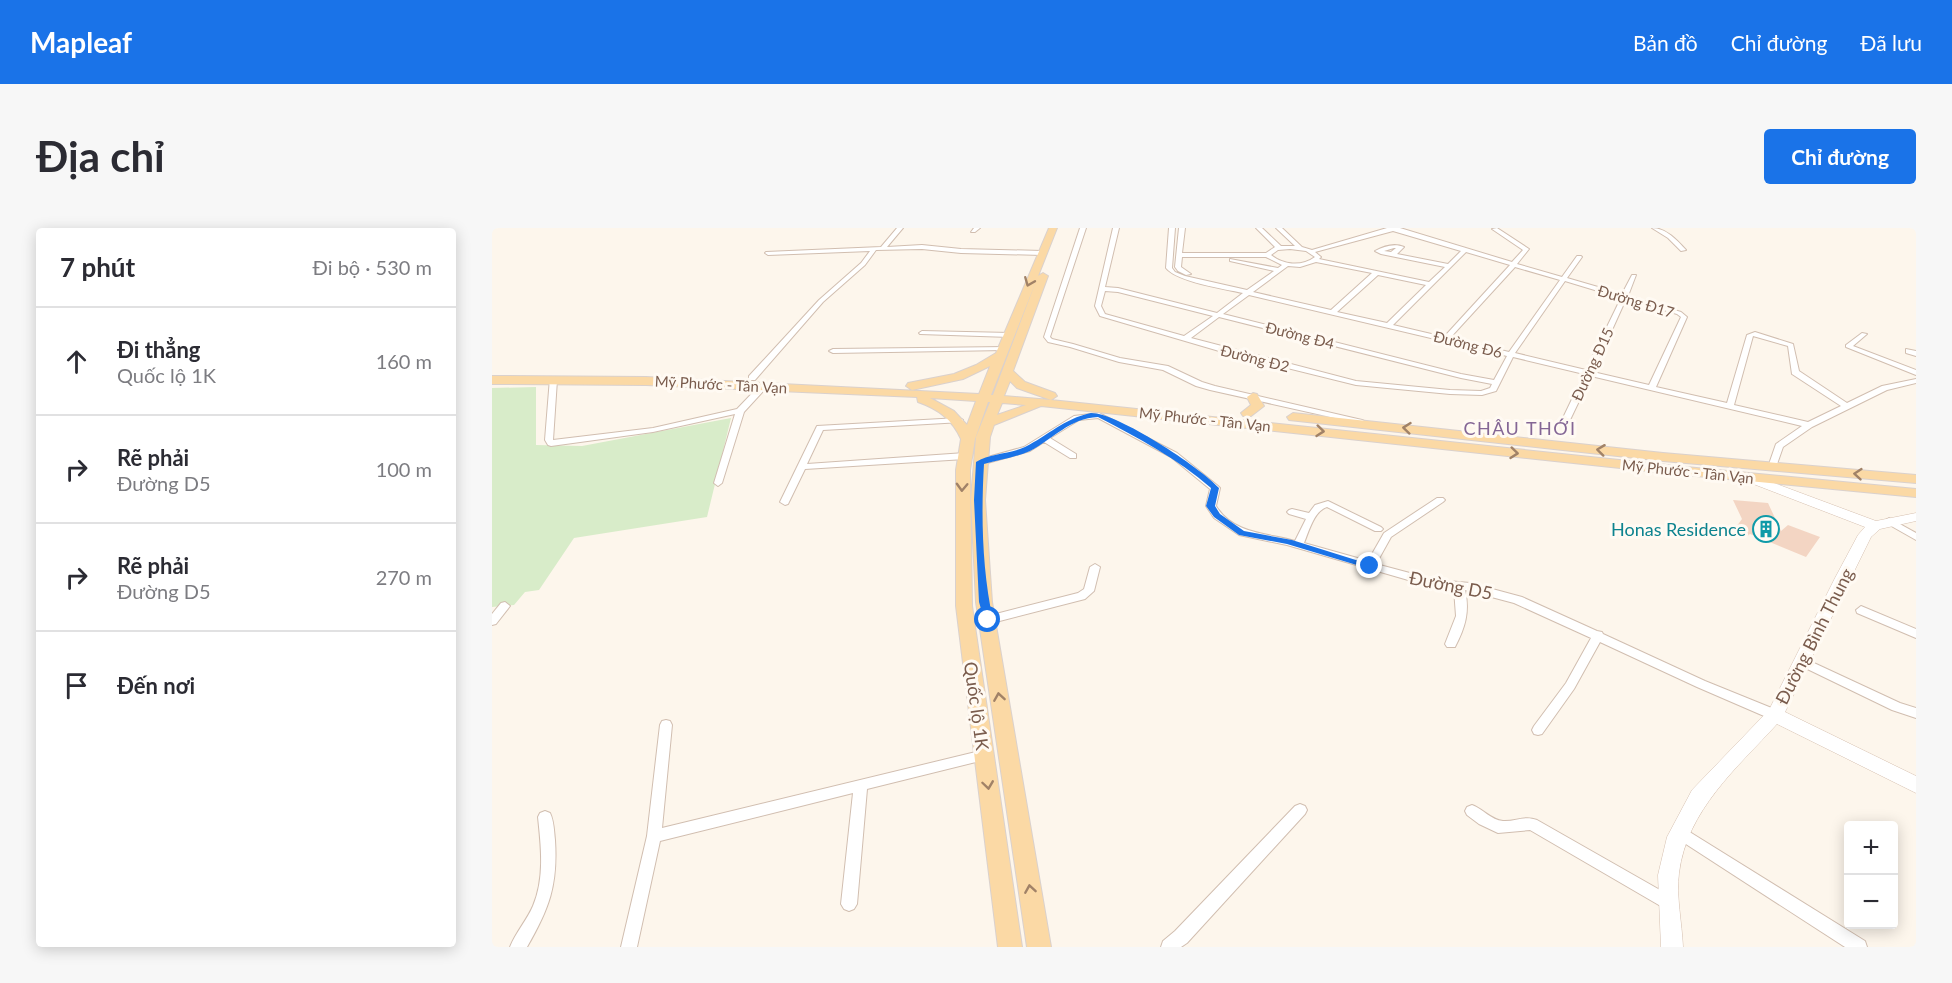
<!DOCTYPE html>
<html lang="vi">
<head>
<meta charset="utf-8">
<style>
	body { margin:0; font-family:Lato,sans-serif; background:#f7f7f7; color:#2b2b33 }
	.controls { position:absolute; right:18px; bottom:18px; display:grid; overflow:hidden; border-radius:6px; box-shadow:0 3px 15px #0003 }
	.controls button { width:54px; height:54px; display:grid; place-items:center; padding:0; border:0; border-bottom:2px solid #e1e1e2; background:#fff; color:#2b2b33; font:30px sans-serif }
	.stop { position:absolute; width:18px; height:18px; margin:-14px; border:4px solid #1a73e8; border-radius:50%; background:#fff }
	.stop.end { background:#1a73e8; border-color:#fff; box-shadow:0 2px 6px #0008 }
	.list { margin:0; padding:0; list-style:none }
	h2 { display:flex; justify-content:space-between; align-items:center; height:78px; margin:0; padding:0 24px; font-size:26px }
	h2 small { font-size:20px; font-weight:400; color:#7c7c81 }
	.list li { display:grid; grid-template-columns:39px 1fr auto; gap:18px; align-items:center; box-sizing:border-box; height:108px; padding:0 24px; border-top:2px solid #e1e1e2 }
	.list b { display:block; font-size:22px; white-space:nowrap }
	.list p { margin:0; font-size:20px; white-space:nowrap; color:#7c7c81 }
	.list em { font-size:20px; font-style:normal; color:#7c7c81 }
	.icon { flex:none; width:33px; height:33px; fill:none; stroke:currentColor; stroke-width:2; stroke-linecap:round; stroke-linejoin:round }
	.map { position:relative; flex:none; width:1424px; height:719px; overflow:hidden; border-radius:6px }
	header { display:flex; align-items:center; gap:36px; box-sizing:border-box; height:84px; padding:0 30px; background:#1a73e8; color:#fff }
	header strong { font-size:28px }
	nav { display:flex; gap:33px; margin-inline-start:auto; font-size:21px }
	.intro { display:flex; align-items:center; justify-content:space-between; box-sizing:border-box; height:144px; padding:0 36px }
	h1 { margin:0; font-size:42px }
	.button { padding:15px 27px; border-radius:6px; background:#1a73e8; color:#fff; font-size:21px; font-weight:700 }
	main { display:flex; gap:36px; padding:0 36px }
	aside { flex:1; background:#fff; border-radius:6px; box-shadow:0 3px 15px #0003 }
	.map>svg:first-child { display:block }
	.green { fill:#d8ecc9 }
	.building { fill:#f3d5c3 }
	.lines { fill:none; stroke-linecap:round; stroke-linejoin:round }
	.street-casing { stroke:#d1beb0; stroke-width:2 }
	.secondary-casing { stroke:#d6c0b0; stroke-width:1 }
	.primary-casing { stroke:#dad1cd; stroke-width:2 }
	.street { fill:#fff; fill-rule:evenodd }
	.secondary { fill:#fff; fill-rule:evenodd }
	.primary { fill:#fbd9a5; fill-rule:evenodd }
	.oneway { stroke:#a18267 }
	.route { fill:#1a73e8 }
	.labels { text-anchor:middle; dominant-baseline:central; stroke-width:6; stroke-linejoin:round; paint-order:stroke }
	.far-street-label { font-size:15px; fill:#7a5c4d; stroke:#fffaf3 }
	.far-quarter-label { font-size:18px; letter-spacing:1.5px; fill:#846695; stroke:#fffaf3 }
	.culture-label { font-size:18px; fill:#0d838f; stroke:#fffaf3; text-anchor:end }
	.street-label { font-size:18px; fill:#7a5c4d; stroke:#fffaf3 }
</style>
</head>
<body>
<header>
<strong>Mapleaf</strong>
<nav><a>Bản đồ</a><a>Chỉ đường</a><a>Đã lưu</a></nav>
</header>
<div class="intro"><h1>Địa chỉ</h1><a class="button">Chỉ đường</a></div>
<main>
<aside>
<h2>7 phút<small>Đi bộ · 530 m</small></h2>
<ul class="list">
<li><svg class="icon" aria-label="ahead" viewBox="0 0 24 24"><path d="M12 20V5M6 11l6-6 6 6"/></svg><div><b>Đi thẳng</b><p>Quốc lộ 1K</p></div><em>160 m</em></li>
<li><svg class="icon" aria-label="right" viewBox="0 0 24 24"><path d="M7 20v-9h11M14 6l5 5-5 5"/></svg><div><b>Rẽ phải</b><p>Đường D5</p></div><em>100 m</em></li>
<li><svg class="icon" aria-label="right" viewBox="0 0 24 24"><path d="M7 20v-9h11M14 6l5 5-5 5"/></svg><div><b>Rẽ phải</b><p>Đường D5</p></div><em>270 m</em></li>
<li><svg class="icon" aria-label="arrive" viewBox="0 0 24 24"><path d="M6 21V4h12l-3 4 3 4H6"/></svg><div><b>Đến nơi</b></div></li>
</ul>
</aside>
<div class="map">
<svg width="1424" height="719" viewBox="0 0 1424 719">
	<rect width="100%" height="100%" fill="#fdf6ec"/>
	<polygon class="green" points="44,159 44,217 90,218 239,190 215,289 82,310 47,362 33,364 22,377 0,379 0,160"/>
	<polygon class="building" points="1241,272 1276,275 1289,303 1296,297 1328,309 1314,329 1258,306 1254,309 1241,303 1250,291"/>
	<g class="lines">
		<defs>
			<g id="street">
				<polygon points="405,0 411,0 395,19 430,17 469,21 550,23 553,25 550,27 469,25 430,21 384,22 373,37 331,74 263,152 257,152 257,148 327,72 369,35 378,23 276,27 273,25 274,24 389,19"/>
				<polygon points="482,0 488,0 483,4 479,4"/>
				<polygon points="588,0 594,0 558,109 560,111 581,116 628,130 676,138 710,154 723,158 870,192 874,194 870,196 718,162 704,158 671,142 627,134 578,119 556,114 552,109"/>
				<path d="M 621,0 L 627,0 L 613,59 L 626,60 L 725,85 L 751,65 C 733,61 685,54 674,40 L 677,0 L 683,0 L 680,40 L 683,44 L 693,48 L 755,62 L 782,43 L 738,33 L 738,31 L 786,40 L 790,37 L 774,29 L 690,29 L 689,39 L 699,46 L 694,47 L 686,43 L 683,39 L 687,0 L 693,0 L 690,25 L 774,25 L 783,19 L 764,0 L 770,0 L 789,18 L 803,18 L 784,0 L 790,0 L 810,19 L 820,22 L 895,0 L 908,0 L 1020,34 L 1031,22 L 1000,1 L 1005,0 L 1037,21 L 1025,36 L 1070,49 L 1085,28 L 1089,28 L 1090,29 L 1075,50 L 1130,66 L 1140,47 L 1144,47 L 1136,68 L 1189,84 L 1195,89 L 1164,159 L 1235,175 L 1255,107 L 1263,104 L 1301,116 L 1307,143 L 1355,175 L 1390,158 L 1424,151 L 1424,155 L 1395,162 L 1320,199 L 1291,219 L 1284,239 L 1280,242 L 1276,239 L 1284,216 L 1310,198 L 1099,148 L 1078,192 L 1074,194 L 1070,192 L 1092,146 L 1021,129 L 1004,163 L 990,167 L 958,166 L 864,157 L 734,125 L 608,88 L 603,78 ZM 901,3 L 969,23 L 956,36 L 905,26 L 912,19 C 903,15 892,18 883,23 L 889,26 L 953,39 L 937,54 L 827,31 L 829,29 L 823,24 ZM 902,20 L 904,20 L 899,24 L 892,23 ZM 798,21 L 814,23 L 823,29 C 809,39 792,37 779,27 L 786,22 ZM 974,24 L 1018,37 L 952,109 L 901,97 ZM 824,34 L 880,45 L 839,82 L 761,64 L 796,38 L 808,39 ZM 1023,39 L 1068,52 L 1017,124 L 958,110 ZM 886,47 L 934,57 L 895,95 L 845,84 ZM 1073,53 L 1129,70 L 1094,142 L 1023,125 ZM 613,63 L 626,64 L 721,88 L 692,108 L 613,86 L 609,78 ZM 757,67 L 1015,128 L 1002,152 L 969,146 L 731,86 ZM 1134,71 L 1185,86 L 1189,89 L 1157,157 L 1101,144 ZM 727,89 L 969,150 L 1000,156 L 998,160 L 989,163 L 958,162 L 864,153 L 699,110 ZM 1261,108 L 1296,118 L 1300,146 L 1349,178 L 1316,194 L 1242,177 Z"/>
				<path d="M 1160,0 C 1174,0 1185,12 1194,22 L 1189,23 L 1176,10 Z"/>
				<polygon points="430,103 518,105 521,107 518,109 428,106 427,105"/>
				<polygon points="1370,105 1375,106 1361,118 1424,142 1424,147 1354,119 1354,117"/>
				<polygon points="515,119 517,120 513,122 341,125 337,123 341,121"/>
				<polygon points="1414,121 1424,123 1424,128 1414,125"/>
				<polygon points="58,150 65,152 61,212 161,200 245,181 269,156 276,158 252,184 230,255 226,258 222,255 243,186 161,204 59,218 56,217 53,212"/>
				<path d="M 607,185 L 685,225 L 726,258 L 728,260 L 724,278 C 741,306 775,305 803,313 L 814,291 L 797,286 L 795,284 L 797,282 L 800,281 L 817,285 L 823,277 L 836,273 L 889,299 L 891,301 L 889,303 L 883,303 L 835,279 C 822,283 817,303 812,315 L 876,333 L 892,305 L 945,270 L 951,270 L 953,272 L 951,274 L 899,309 L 884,336 L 944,352 L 978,355 L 1030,369 L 1105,403 L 1110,404 L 1111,406 L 1213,453 L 1287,483 L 1289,487 L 1287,491 L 1283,492 L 1279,491 L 1205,459 L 1108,414 L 1082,461 L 1050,506 L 1046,507 L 1042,506 L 1040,502 L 1042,498 L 1074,455 L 1099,410 L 1022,375 L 973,362 C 978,384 973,400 963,419 L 955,419 L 953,416 L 964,388 L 962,361 L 944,360 L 795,317 L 747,307 L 722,290 L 714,278 L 718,261 L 679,229 L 606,190 L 587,192 L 558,210 L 584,226 L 584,230 L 578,230 L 552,214 L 538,223 L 488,237 L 484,234 L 485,232 L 532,219 L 582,188 Z"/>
				<polygon points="467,190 471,192 470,194 331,202 315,236 473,225 477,228 473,231 313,241 296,276 293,277 288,274 325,198"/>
				<polygon points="1397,290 1424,305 1424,312 1394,295 1392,293"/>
				<polygon points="603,336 608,339 602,363 593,371 496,396 492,395 491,392 492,389 496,388 586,365 592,361 598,339"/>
				<polygon points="13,374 18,378 4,396 0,397 0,386 9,375"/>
				<polygon points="1369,378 1424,401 1424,410 1365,385 1364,382"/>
				<polygon points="1309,429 1408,475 1424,480 1424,490 1400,482 1305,436 1303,433 1305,430"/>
				<polygon points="174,492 178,493 180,497 170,600 492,522 497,523 498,527 497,531 492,532 375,561 365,676 362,681 357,683 352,681 349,676 361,565 168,613 145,719 129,719 155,608 168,497 170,493"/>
				<polygon points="808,576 813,578 815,582 813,586 695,715 689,719 669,719 671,713 683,703 803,578"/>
				<path d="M 980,577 C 991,581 999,592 1011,593 C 1023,594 1032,587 1045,592 L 1182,670 L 1185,675 L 1182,680 L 1177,682 L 1172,680 L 1038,602 L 1006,605 L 987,596 L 975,587 L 973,583 L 975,579 Z"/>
				<path d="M 53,583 L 58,585 C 62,593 62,603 63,612 C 66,657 57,681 35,719 L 18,719 C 24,704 35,692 41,678 C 53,650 49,618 46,589 L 48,585 Z"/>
				<polygon points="1188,598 1373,713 1375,719 1353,719 1183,609 1181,604 1183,599"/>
			</g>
			<path id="secondary" d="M 1255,245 L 1384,293 L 1424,285 L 1424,293 L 1388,301 L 1379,309 L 1293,484 L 1424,548 L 1424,565 L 1285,496 C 1245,540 1195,582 1187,645 C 1184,668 1190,695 1191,719 L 1169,719 L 1166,647 L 1175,609 L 1200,562 L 1277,482 L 1343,350 L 1366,307 L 1373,299 L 1251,252 L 1249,249 Z"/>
			<g id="primary">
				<path d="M 557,0 L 565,0 L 499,167 L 501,167 L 546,48 L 551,45 L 556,48 L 521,143 L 533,154 L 563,165 L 565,168 L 559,172 L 1194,239 L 1424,261 L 1424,269 L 1194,247 L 549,178 L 502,197 L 498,209 L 493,272 L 500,374 L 559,719 L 535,719 L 484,374 L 479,272 L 484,209 L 498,174 L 496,174 L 483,211 L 478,242 L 480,378 L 530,719 L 506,719 L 464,378 L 464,242 L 469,211 C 460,191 446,181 426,174 L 425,169 L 154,157 L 0,156 L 0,148 L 154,149 L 487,166 L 498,138 L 471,151 L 420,162 L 414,158 L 416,155 L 462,146 L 484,137 L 504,125 ZM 518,153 L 525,160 L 559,172 L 512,168 ZM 438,170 L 484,173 L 475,197 L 462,183 ZM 510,175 L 534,177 L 505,187 Z"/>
				<polygon points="761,165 765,166 772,178 759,188 751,188 749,185 759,177 755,169"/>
				<polygon points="801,185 1171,225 1424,247 1424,255 1171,233 797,192 795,189"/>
			</g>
		</defs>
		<use href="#street" class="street-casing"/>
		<use href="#secondary" class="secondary-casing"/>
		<use href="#primary" class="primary-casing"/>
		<use href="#street" class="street"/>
		<use href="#secondary" class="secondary"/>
		<use href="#primary" class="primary"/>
	</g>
	<defs><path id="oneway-chevron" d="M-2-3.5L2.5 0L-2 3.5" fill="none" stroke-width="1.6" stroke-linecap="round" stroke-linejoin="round" transform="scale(1.5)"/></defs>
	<g class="oneway">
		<use href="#oneway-chevron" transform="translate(537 54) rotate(112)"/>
		<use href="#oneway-chevron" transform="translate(915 200) rotate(-174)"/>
		<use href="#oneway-chevron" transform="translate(828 203) rotate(6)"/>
		<use href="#oneway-chevron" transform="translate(1109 222) rotate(-173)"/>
		<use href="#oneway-chevron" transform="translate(1022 225) rotate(6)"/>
		<use href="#oneway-chevron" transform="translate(1366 246) rotate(-175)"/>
		<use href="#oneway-chevron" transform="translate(470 259) rotate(92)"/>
		<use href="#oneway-chevron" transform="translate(507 469) rotate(-99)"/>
		<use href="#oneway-chevron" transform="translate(496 557) rotate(82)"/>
		<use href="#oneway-chevron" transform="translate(538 661) rotate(-99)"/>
	</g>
	<path class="route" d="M 599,185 C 626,185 708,239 727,260 L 723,278 L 728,286 L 752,303 L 800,312 L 883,338 L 878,341 L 795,316 L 747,307 L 722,289 L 714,278 L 719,260 C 685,230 646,210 606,189 C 578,190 561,211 538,223 C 524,229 507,232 492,236 C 489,287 490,342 501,392 L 496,396 L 493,395 L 487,374 L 482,272 L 484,234 C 498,225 518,226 533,219 C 557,207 571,191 599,185 Z"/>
	<defs>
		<symbol id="building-ring" viewBox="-11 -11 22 22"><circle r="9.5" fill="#fffaf3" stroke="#0f9aa8" stroke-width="1.5"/><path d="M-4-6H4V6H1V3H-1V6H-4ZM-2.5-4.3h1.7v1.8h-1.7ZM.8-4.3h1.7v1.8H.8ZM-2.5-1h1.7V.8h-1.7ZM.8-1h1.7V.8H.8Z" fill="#0f9aa8"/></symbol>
	</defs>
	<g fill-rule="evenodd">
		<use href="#building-ring" x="1259" y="286" width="30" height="30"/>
	</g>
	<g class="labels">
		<g class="far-street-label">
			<text transform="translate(1144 73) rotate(17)">Đường Đ17</text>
			<text transform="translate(808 107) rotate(14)">Đường Đ4</text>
			<text transform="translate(976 116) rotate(14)">Đường Đ6</text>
			<text transform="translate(763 130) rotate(14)">Đường Đ2</text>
			<text transform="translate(1100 136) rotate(-65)">Đường Đ15</text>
			<text transform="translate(229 156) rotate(3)">Mỹ Phước - Tân Vạn</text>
			<text transform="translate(713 191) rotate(6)">Mỹ Phước - Tân Vạn</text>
			<text transform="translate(1196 243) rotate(6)">Mỹ Phước - Tân Vạn</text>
		</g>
		<g class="far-quarter-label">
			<text x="1028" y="200">CHÂU THỚI</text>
		</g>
		<g class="culture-label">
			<text x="1254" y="301">Honas Residence</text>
		</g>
		<g class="street-label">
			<text transform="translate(959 357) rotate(11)">Đường D5</text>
			<text transform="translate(1322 408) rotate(-63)">Đường Bình Thung</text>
			<text transform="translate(485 478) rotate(82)">Quốc lộ 1K</text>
		</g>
	</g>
</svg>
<div class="controls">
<button>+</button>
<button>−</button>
</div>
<div class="stop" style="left:496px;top:392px"></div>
<div class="stop end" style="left:878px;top:338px"></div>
</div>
</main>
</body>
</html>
